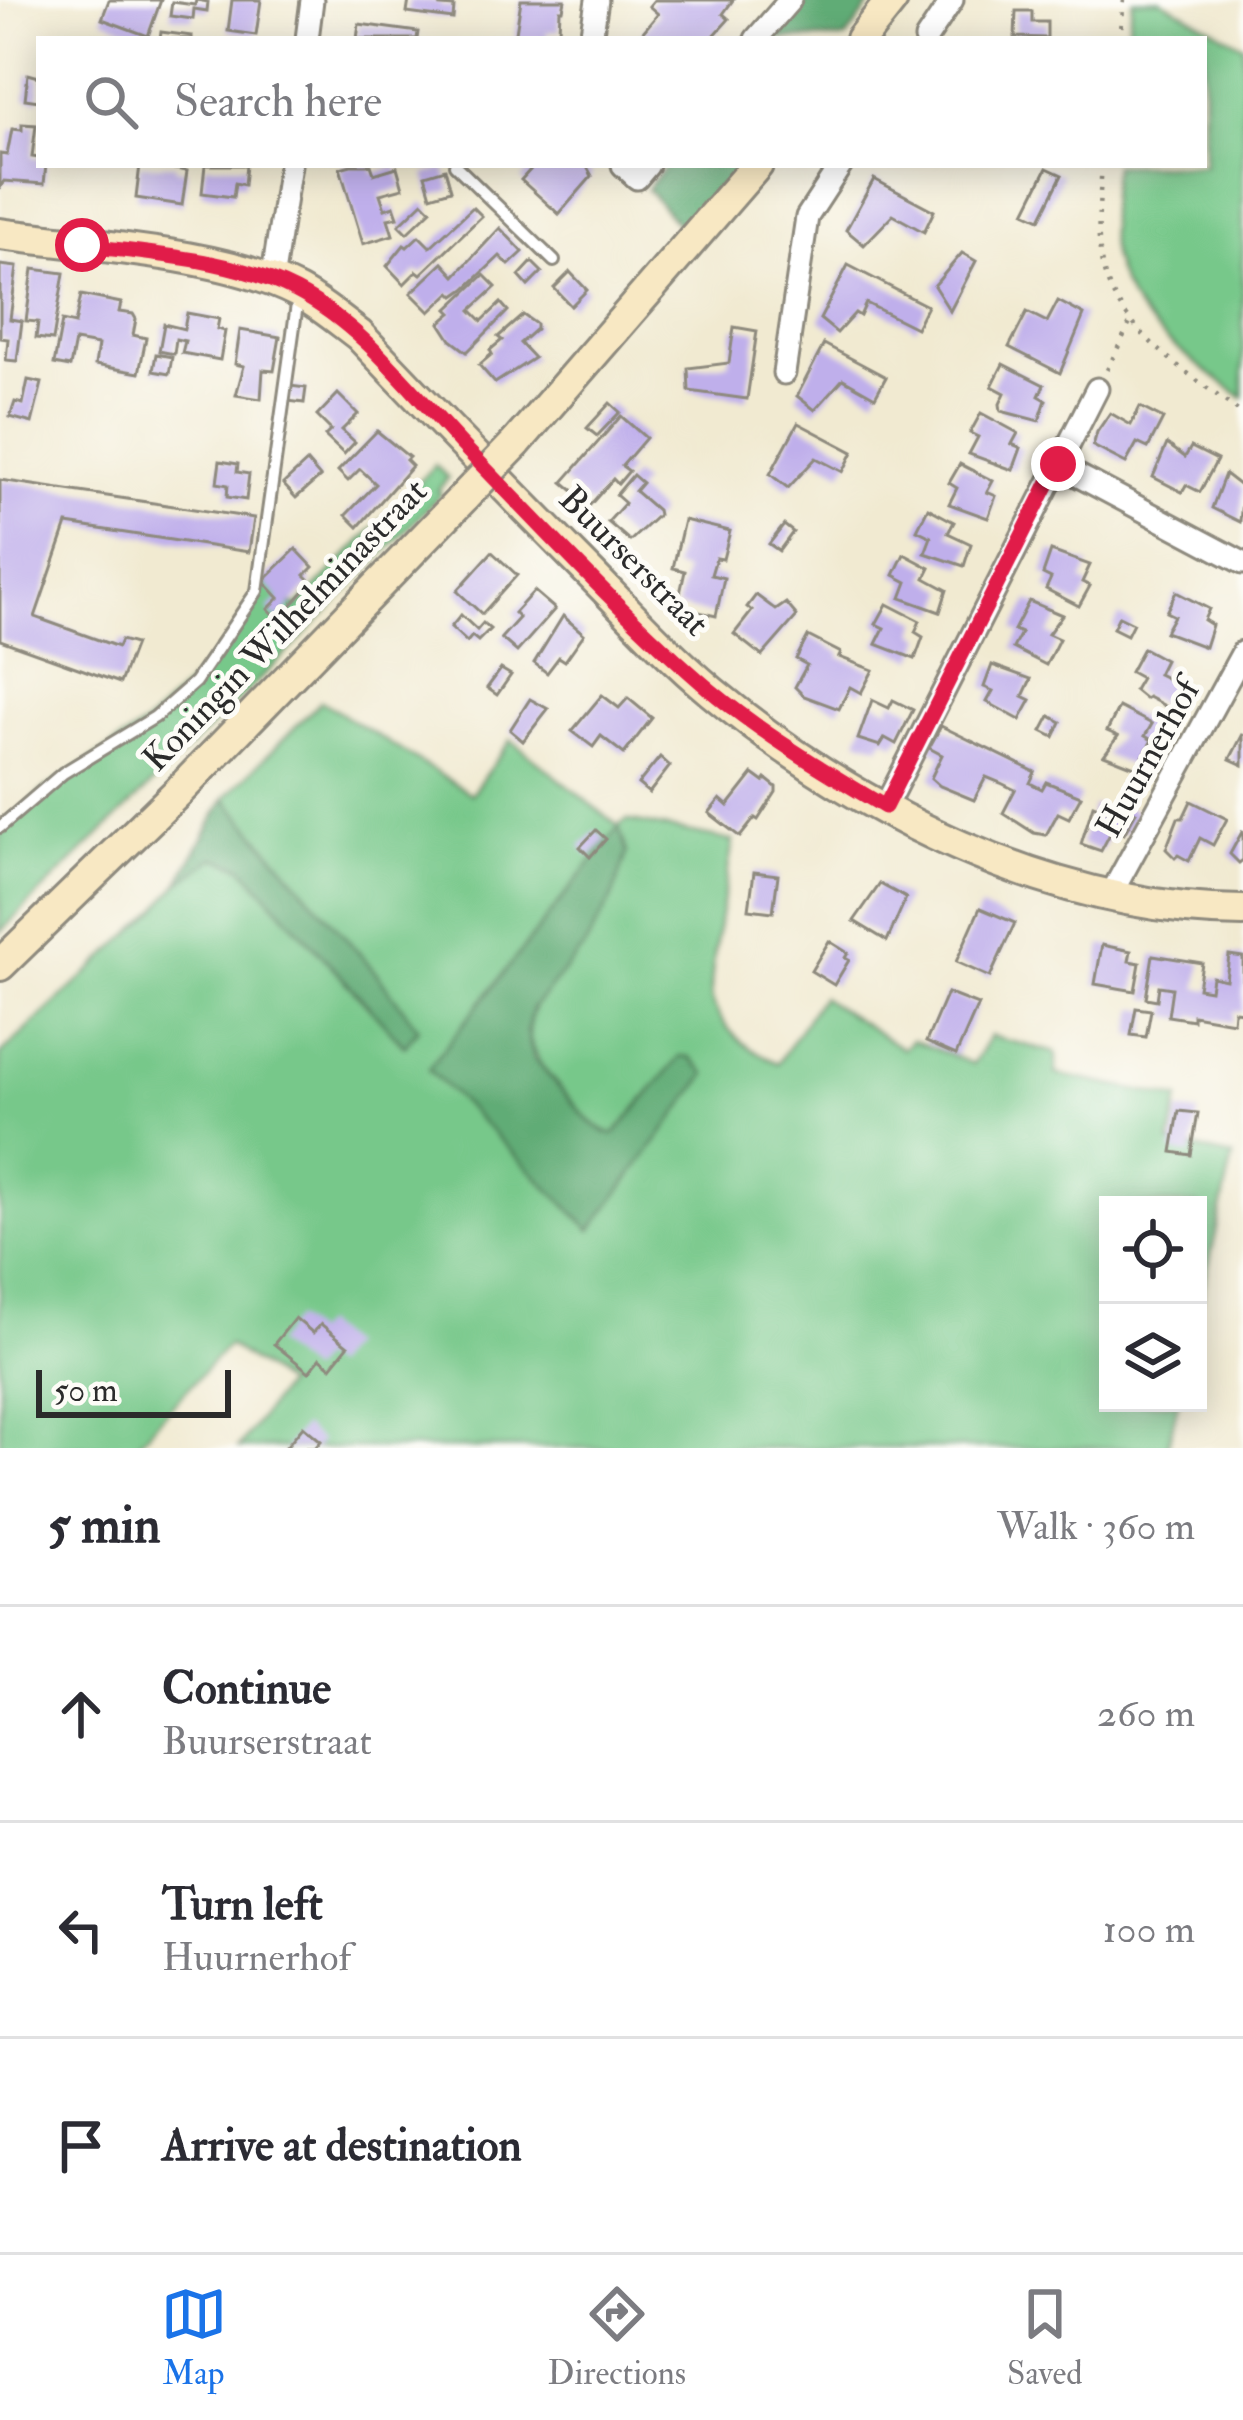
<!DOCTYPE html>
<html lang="en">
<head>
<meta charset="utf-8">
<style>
	body { margin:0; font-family:"IM FELL Double Pica",serif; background:#f7f7f7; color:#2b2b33 }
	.controls { position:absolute; right:36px; bottom:36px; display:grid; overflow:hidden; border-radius:0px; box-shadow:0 6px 30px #0003 }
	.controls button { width:108px; height:108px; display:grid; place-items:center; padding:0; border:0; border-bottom:3px solid #e1e1e2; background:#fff; color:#2b2b33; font:60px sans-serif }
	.scale { position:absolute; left:36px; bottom:30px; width:195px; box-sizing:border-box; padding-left:12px; border:6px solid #2b2b2b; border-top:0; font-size:33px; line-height:42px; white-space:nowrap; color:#2b2b2b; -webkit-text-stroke:9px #fdfcf7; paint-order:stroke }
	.stop { position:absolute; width:36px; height:36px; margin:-27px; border:9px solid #e11d48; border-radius:50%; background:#fff }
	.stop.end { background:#e11d48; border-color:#fff; box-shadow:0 3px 12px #0008 }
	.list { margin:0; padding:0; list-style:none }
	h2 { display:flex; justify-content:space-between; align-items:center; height:156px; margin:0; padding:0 48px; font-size:51px }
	h2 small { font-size:39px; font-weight:400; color:#7c7c81 }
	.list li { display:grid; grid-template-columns:78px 1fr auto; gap:36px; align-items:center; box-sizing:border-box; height:216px; padding:0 48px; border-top:3px solid #e1e1e2 }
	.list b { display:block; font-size:45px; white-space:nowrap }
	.list p { margin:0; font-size:39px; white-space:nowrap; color:#7c7c81 }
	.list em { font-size:39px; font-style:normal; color:#7c7c81 }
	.icon { flex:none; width:66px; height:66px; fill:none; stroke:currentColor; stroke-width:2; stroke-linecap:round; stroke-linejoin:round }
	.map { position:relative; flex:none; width:1243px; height:1448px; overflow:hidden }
	.search { position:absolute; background:#fff; box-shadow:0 6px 30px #0003; left:36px; right:36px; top:36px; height:132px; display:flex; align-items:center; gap:30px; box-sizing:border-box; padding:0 42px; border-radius:0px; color:#7c7c81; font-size:45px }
	.sheet { height:804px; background:#fff }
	nav { display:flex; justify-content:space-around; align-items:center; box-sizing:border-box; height:168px; border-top:3px solid #e1e1e2; background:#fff; font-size:33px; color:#7c7c81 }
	nav a { display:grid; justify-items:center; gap:6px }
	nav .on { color:#1a73e8 }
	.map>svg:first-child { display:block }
	.green { fill:#77c88a; stroke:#517a5a; stroke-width:3; fill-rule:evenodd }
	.forest { fill:#61ac76; stroke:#466c50; stroke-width:3 }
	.building { fill:#bfafeb }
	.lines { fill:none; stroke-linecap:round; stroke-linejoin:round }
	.service-casing { stroke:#8e8a7e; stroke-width:16 }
	.minor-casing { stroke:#8e8a7e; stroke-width:27 }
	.secondary-casing { stroke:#8e8a7e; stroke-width:36 }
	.path { stroke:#8e8a7e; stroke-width:4.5; stroke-dasharray:3 9; stroke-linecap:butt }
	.service { stroke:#fff; stroke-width:10 }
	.minor { stroke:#fff; stroke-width:21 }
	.secondary { stroke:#f8e8c3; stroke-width:30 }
	.secondary-bridge-casing { stroke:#8e8a7e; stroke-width:36; stroke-linecap:butt }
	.secondary-bridge { stroke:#f8e8c3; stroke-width:30 }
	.route { stroke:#e11d48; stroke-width:15 }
	.labels { text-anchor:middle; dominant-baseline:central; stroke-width:10; stroke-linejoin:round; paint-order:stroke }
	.street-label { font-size:36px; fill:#2b2b2b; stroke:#fdfcf7 }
</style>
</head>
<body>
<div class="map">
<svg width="1243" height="1448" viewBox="0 0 1243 1448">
	<rect width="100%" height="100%" fill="#fdfcf7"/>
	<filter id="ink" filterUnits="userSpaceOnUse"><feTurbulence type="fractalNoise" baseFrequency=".00833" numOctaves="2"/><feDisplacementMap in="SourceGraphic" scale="24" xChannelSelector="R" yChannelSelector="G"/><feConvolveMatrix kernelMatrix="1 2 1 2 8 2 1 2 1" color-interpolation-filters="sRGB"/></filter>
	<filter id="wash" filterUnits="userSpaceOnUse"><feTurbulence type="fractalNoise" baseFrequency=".004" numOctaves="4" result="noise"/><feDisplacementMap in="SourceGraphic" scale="48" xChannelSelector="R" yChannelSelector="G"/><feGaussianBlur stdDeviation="2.7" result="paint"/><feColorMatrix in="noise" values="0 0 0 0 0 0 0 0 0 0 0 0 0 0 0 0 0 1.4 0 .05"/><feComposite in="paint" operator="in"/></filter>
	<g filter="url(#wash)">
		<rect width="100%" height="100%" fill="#f1ead1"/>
		<g class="green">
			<path d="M 1133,0 L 1161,0 L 1243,45 L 1243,398 C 1146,326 1091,297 1114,165 L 1204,165 L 1204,39 L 1127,39 Z"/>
			<polygon points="435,465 448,478 438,490 441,494 296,644 0,932 0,831 44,790 144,726 222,651 266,580 296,608"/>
			<path d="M 321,701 L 471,794 L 511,740 L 618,826 L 627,820 L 733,841 C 729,867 706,984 712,1000 C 722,1031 750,1051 778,1063 L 821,997 L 903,1049 L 912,1040 L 973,1064 L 990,1036 L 1056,1053 L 1056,1074 L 1179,1099 L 1170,1143 L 1233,1157 L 1198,1313 L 1198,1205 L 1108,1205 L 1108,1403 L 1178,1403 L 1167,1448 L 238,1448 L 285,1384 L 228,1345 L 133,1448 L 0,1448 L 0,1055 L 157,909 L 178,884 L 215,858 L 241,866 L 404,1046 L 418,1029 L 377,974 L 225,798 ZM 541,996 C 512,1038 541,1067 569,1098 C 582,1113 595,1130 615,1134 L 681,1056 L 591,1229 L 428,1069 Z"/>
		</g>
		<g class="forest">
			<polygon points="807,0 874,0 846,39 774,39"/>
			<polygon points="667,165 741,165 685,233 647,189"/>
			<polygon points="225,798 377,974 418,1028 405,1046 241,866 215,858 178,884"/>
			<polygon points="619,827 627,853 612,898 585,946 532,1009 527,1030 533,1058 588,1120 605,1132 615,1134 681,1056 690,1057 707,1074 591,1230 428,1069"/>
		</g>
		<g id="blocks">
			<g class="building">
				<polygon points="109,0 161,0 148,36 102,19"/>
				<polygon points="196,0 208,2 207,11 194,9 193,19 170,16 172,2 195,5"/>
				<polygon points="232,0 261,0 256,35 228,31"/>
				<polygon points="409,0 441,2 440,6 454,7 453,19 407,13"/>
				<polygon points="521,0 565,0 563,10 560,10 559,31 547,32 546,39 515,39"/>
				<polygon points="654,0 733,0 723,14 729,19 711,39 637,39 658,14 649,6"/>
				<polygon points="1016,11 1032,11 1032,22 1047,22 1047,38 1015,37"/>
				<polygon points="359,24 418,32 417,39 357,39"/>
				<polygon points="161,32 192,36 192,39 160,39"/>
				<polygon points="28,74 39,77 39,101 25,99"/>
				<polygon points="22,124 36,125 32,157 39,158 39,165 46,165 44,184 4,181 0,188 0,154 7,155 12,129 22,130"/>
				<polygon points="140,165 176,165 175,169 187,171 182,205 136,198"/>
				<polygon points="205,165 246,165 244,185 235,183 233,197 202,193"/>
				<polygon points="351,165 371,165 374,174 397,167 403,188 380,194 385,209 394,206 398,217 388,219 393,235 363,244 340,168"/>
				<polygon points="527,165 586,165 592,176 559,214 521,180 531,169"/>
				<polygon points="1047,168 1062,175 1040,219 1025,212"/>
				<polygon points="445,169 451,190 431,196 425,175"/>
				<polygon points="874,179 934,211 924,232 893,215 864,245 846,230"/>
				<polygon points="423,202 431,210 407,233 399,225"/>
				<polygon points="473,207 482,216 421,274 417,271 404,284 387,266 404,245 407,247 419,236 430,247"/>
				<polygon points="500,228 523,252 509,265 500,256 465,289 455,296 451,292 430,312 411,293 443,263 455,276"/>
				<polygon points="962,253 976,261 950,311 934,286"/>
				<polygon points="532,262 542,272 528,286 519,276"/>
				<polygon points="0,265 17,267 10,319 22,321 17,361 6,360 8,339 0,338"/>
				<polygon points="848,265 927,306 916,328 866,303 860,316 855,313 837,333 820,319"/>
				<polygon points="33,269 64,273 53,340 36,338 38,322 26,321"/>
				<polygon points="570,272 587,290 571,306 554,288"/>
				<polygon points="484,275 496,287 471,310 482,321 501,303 508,311 467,352 451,340 440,323 452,313 448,309"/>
				<polygon points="81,295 121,303 119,312 133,314 136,319 133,335 146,338 139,373 95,365 98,345 75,341 70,367 54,364 62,321 75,324"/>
				<polygon points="1058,301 1084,315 1060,373 1009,347 1027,312 1047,322"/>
				<polygon points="187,313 219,319 217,329 225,331 220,360 182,353 185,341 176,339 174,354 159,351 164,324 184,329"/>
				<polygon points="523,315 536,324 536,329 520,343 534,358 495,383 479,365 492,354 490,350 502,340 498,337"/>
				<polygon points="734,327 757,331 747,399 689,391 688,368 729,363"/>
				<polygon points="240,330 280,337 274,371 263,370 261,399 236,395 244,366 235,364"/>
				<polygon points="824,344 886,377 875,397 843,379 815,410 797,396"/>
				<polygon points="156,354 172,357 169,374 153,371"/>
				<polygon points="1003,364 1044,385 1039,396 1046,400 1039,421 1001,411 1000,404 1005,393 992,386"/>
				<polygon points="28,380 42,383 32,423 10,417 15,402 23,404"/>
				<polygon points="290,386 306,388 304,403 288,401"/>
				<polygon points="338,394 358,414 342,430 355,442 344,454 325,436 331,430 317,416"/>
				<polygon points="610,403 620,412 597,436 587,428"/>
				<polygon points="1140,407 1163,419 1148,448 1137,443 1126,463 1093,446 1097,432 1110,413 1131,425"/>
				<polygon points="981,413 1018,433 1012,444 1021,448 1013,470 969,454 978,437 970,433"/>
				<polygon points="621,416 646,438 622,466 629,471 618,484 613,479 590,505 563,482"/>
				<polygon points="798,423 853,452 843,472 816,458 788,488 770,474"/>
				<polygon points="377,431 409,457 406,460 412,466 358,527 346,515 376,484 360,469 348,481 338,471"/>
				<polygon points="1167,444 1185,457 1191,447 1217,460 1200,492 1186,485 1182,492 1153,477"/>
				<polygon points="220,461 238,464 237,472 249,474 246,500 227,497 228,485 217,483"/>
				<polygon points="307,462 320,477 296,498 283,484"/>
				<polygon points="960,464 993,481 987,492 996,496 988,518 949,504 957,488 949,483"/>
				<polygon points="1225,474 1243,488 1240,522 1212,508"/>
				<polygon points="633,475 642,483 635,491 657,510 658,515 630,541 608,522 625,503 616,495"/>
				<polygon points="0,480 254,518 249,552 67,524 35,617 118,647 121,640 135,644 120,683 0,640"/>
				<polygon points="928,508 954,522 948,533 971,544 964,566 925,553 931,537 917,530"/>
				<polygon points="684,520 730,531 723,559 716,558 711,575 724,578 716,616 677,607 685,571 673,568"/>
				<polygon points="784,525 793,532 779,551 769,544"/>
				<polygon points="296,549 313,567 305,575 312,582 278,620 268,609 279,598 265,583 266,578"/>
				<polygon points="1051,551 1090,565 1082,582 1090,586 1079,606 1046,589 1051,578 1043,574"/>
				<polygon points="492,552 517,575 482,614 457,591"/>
				<polygon points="904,554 930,568 925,578 947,590 940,612 901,598 907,582 894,575"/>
				<polygon points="534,591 555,609 517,652 501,638 519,618 514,613"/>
				<polygon points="1176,592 1209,609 1204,620 1212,625 1205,647 1165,632 1174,616 1166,612"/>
				<polygon points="756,595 776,610 786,603 797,616 762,656 734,634 752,611 747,607"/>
				<polygon points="1029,601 1062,615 1048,634 1059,639 1046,665 1013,648 1021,633 1014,630"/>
				<polygon points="887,604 920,621 915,632 923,637 915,659 876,644 884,628 876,624"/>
				<polygon points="461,615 477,630 483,623 490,629 478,641 472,636 467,642 451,627"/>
				<polygon points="563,616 584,634 565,661 559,657 547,673 534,663"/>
				<polygon points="1119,616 1133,623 1127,635 1113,628"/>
				<polygon points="808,636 841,653 839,657 873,670 861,693 850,687 839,709 804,696 795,687 807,665 796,659"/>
				<polygon points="1143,648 1165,660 1158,674 1180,685 1174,706 1169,708 1148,697 1145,699 1134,690 1141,678 1130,672"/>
				<polygon points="992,665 1031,679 1023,696 1031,700 1020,720 987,702 993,691 984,687"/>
				<polygon points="501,669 511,675 497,695 487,688"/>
				<polygon points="602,695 619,708 628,698 652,718 624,754 601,736 593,747 572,731"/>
				<polygon points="530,699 548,709 523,741 510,730"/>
				<polygon points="872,700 889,708 893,700 913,710 896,744 885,738 880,746 858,739"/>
				<polygon points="1119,707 1152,724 1145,736 1152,740 1137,768 1104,755 1118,736 1107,731"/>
				<polygon points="1050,716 1061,722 1054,737 1042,731"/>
				<polygon points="941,726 1035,772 1030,783 1042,789 1046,782 1081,796 1069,818 1058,813 1046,835 1034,833 1003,813 1015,790 1001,783 986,777 974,800 940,786 931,778 942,755 929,748"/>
				<polygon points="1243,734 1243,765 1230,759"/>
				<polygon points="660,757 670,766 649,793 638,784"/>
				<polygon points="753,774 764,782 766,779 776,787 776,792 758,820 755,818 740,837 709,813 720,799 728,806"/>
				<polygon points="1114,800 1136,812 1124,834 1113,828 1101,851 1081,844 1093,805 1109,811"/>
				<polygon points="1191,801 1227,819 1213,845 1200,838 1189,861 1178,855 1175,858 1166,849 1178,818 1183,818"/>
				<polygon points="596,830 606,839 590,857 580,847"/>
				<polygon points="1243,830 1243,860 1239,863 1230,854"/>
				<polygon points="754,872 778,875 773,912 749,909"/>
				<polygon points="880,884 906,898 887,941 854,921"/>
				<polygon points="980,908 1015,923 990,977 956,962"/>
				<polygon points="829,941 848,953 845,958 849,960 834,985 811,971"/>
				<polygon points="1102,945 1131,951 1129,961 1140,963 1135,991 1095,984"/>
				<polygon points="1153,955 1202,963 1198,988 1210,990 1212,977 1226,980 1229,955 1243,957 1243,1012 1234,1011 1233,1022 1193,1015 1193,1020 1168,1016 1172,988 1159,986 1157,1000 1146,998"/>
				<polygon points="947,993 978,1005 956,1055 926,1042"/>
				<polygon points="1136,1008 1151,1010 1146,1037 1131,1035"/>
				<polygon points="1179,1111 1198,1113 1191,1155 1172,1152"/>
				<polygon points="295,1318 313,1333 321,1324 348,1346 331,1367 320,1358 309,1372 274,1344"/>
				<polygon points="303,1426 321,1441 315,1448 285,1448"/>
			</g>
		</g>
	</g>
	<g filter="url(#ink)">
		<use href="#blocks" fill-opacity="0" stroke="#8e8a7e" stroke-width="3"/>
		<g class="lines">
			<defs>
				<g id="service">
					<polyline points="455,165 554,261"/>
					<polyline points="0,827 63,773 155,717 195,682 257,591 298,297"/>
				</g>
				<g id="minor">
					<polyline points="307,39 312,0"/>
					<polyline points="591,39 597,0"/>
					<polyline points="756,39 790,0"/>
					<polyline points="926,39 952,0"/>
					<polyline points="623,165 637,178 648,165"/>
					<polyline points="272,281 290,165"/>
					<polyline points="784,373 807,217 841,165"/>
					<polyline points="1058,465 1243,563"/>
					<polyline points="885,807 1097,389"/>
					<polyline points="1110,896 1243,652"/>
				</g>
				<g id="secondary">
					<polyline points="861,39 892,0"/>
					<path d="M 0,234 C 87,246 222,252 298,292 C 320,304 339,320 359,335 C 430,410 502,484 575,558 C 620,603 663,651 712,692 C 857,812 1052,910 1243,911"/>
					<polyline points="516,443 757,165"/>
					<polyline points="0,965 178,792 465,496"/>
				</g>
			</defs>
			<use href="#service" class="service-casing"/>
			<use href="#minor" class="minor-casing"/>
			<use href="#secondary" class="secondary-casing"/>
			<g class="path">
				<polyline points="1120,39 1124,0"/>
				<path d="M 1102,165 C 1100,196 1096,228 1101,259 C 1112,329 1192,374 1243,415"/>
				<polyline points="1107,370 1131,321"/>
			</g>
			<use href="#service" class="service"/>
			<use href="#minor" class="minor"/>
			<use href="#secondary" class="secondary"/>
			<defs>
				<polyline id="secondary-bridge" points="465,496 516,443"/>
			</defs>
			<use href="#secondary-bridge" class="secondary-bridge-casing"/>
			<use href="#secondary-bridge" class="secondary-bridge"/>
		</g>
	</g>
	<g class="lines" filter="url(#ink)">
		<path class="route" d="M 82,245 C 154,255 231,258 296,291 C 369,329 419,402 476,459 C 552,537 627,619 710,690 C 764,735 825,771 885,807 L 1058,464"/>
	</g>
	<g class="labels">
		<g class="street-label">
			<text transform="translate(634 561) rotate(45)">Buurserstraat</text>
			<text transform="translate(285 625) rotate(-46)">Koningin Wilhelminastraat</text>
			<text transform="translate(1148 758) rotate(-61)">Huurnerhof</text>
		</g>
	</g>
</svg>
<div class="controls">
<button><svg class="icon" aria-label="locate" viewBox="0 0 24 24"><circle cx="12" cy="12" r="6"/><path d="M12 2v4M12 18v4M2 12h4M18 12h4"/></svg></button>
<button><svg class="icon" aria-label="layers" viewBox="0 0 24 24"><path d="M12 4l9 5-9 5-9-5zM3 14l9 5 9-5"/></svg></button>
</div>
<div class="scale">50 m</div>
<div class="stop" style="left:82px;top:245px"></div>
<div class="stop end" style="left:1058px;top:464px"></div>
<div class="search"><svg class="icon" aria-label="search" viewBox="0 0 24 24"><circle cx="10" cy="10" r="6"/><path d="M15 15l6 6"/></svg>Search here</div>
</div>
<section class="sheet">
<h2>5 min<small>Walk · 360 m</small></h2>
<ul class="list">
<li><svg class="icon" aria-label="ahead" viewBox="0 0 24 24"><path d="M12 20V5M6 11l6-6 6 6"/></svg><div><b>Continue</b><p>Buurserstraat</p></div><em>260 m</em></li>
<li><svg class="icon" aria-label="left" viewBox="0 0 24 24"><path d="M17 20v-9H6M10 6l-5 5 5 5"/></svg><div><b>Turn left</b><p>Huurnerhof</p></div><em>100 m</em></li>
<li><svg class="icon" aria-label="arrive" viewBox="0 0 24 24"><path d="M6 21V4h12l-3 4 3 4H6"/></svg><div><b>Arrive at destination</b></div></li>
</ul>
</section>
<nav>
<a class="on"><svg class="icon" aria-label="map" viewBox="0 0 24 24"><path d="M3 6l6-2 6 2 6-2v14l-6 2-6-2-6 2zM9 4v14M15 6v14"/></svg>Map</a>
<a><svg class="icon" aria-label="directions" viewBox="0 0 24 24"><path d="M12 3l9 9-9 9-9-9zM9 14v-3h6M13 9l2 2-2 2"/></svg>Directions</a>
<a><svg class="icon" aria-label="saved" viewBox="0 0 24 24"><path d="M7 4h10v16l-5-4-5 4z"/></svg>Saved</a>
</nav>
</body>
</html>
